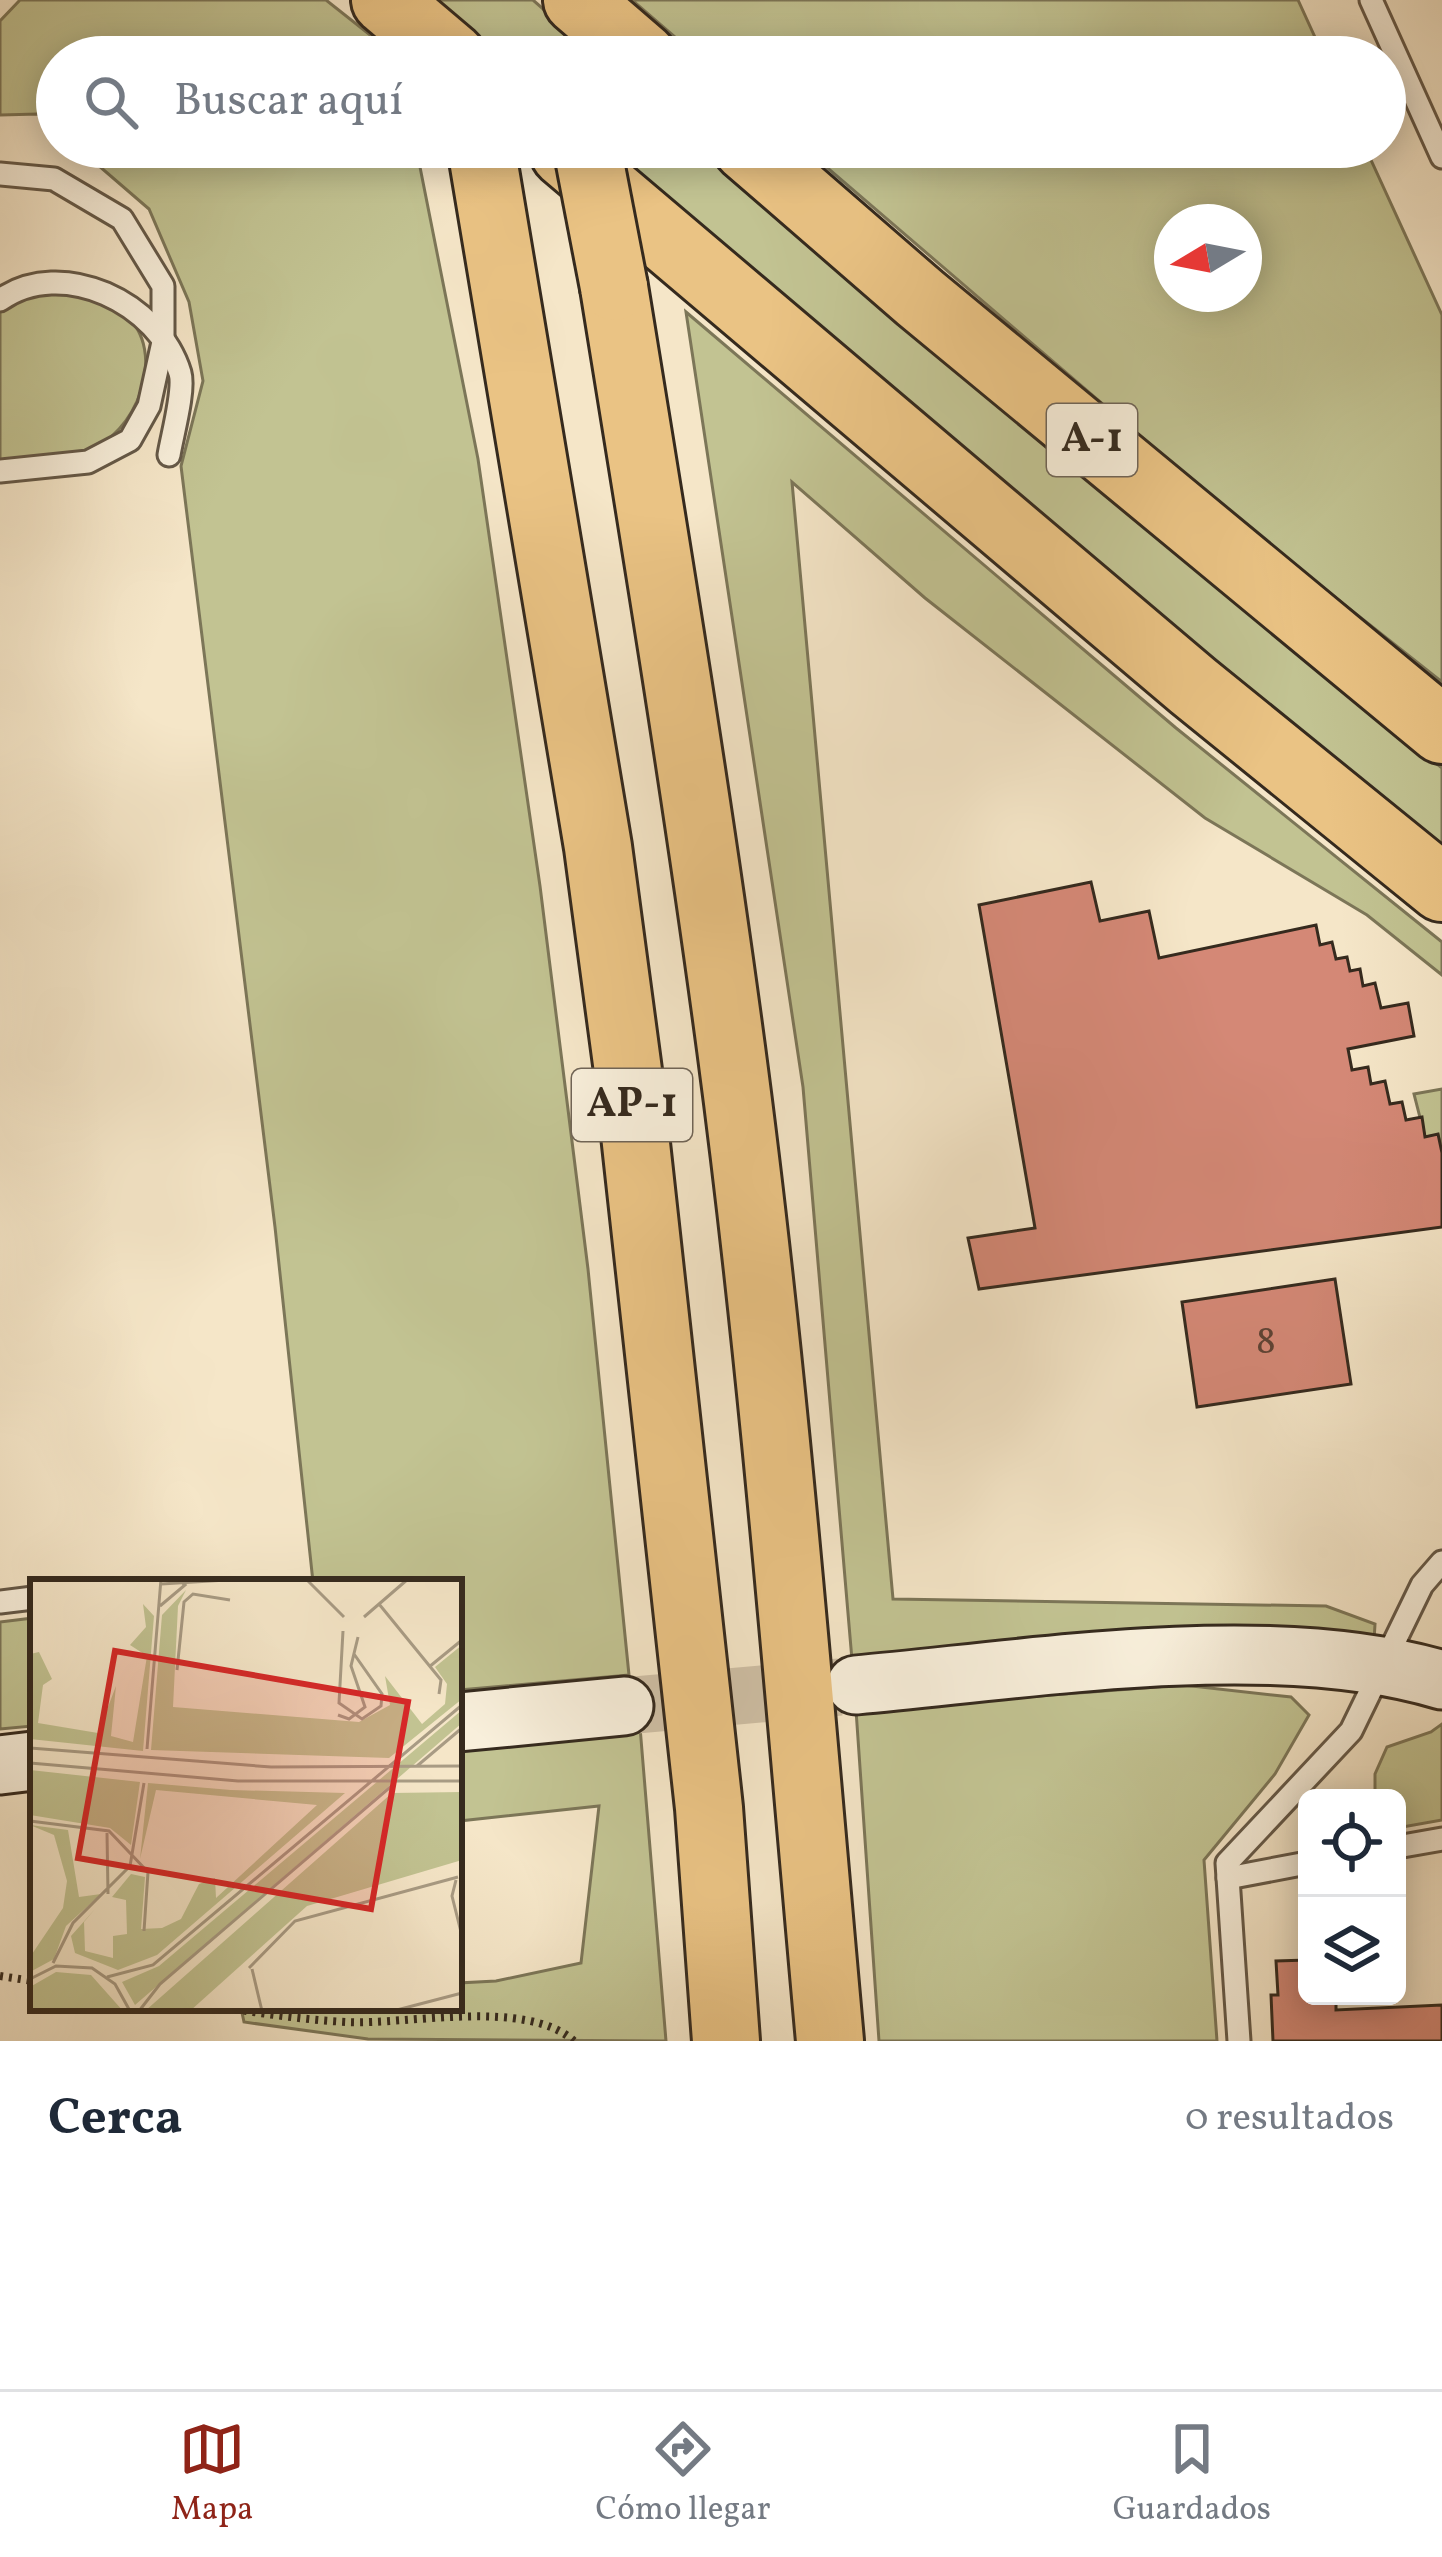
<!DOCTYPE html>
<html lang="es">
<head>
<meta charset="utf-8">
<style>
	body { margin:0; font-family:Vollkorn,serif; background:#f2f2f3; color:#1f2937 }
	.controls { position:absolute; right:36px; bottom:36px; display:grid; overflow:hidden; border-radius:18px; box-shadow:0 6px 30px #0003 }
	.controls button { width:108px; height:108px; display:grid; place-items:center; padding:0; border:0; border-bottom:3px solid #e0e1e3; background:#fff; color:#1f2937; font:60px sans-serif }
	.compass { position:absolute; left:1154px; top:204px; width:108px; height:108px; border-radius:50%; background:#fff; box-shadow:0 6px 30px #0003; rotate:260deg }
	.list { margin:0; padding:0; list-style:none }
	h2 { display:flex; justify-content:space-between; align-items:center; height:156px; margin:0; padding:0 48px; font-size:51px }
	h2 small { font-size:39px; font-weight:400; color:#747a83 }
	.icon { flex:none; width:66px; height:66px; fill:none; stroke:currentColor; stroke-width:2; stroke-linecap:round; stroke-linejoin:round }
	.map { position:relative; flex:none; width:1442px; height:2041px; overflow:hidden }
	.search { position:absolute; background:#fff; box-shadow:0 6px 30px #0003; left:36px; right:36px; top:36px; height:132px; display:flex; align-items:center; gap:30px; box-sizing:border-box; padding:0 42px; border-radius:66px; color:#747a83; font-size:45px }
	.sheet { height:348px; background:#fff }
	nav { display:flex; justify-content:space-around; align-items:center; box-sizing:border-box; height:168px; border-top:3px solid #e0e1e3; background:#fff; font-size:33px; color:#747a83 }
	nav a { display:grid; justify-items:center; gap:6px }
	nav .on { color:#8f2418 }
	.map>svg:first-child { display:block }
	.green { fill:#c2c392; stroke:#7c7658; stroke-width:3; fill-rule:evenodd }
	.building { fill:#d48876; stroke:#352a1e; stroke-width:3 }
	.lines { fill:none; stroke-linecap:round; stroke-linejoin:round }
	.secondary-tunnel { stroke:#cfc0a6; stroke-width:57; stroke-dasharray:57 28; stroke-linecap:butt }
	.lane-casing { stroke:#655948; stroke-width:27 }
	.secondary-casing { stroke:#352a1e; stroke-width:63 }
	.highway-casing { stroke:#352a1e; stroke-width:72 }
	.path { stroke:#352a1e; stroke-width:8; stroke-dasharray:3 6; stroke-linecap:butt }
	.lane { stroke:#f8efdb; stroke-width:21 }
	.secondary { stroke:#f8efdb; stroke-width:57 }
	.highway { stroke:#eac384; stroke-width:66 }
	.highway-bridge-casing { stroke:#352a1e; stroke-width:72; stroke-linecap:butt }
	.highway-bridge { stroke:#eac384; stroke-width:66 }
	.labels { text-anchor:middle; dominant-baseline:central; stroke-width:10; stroke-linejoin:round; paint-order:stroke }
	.number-label { font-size:39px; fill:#5d4234 }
	.shield { fill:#f8efdb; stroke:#706557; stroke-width:3 }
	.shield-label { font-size:42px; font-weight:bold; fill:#352a1e }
	.inset-road { fill:none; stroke:#a89b84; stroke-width:3 }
	.view { fill:#d62828; fill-opacity:0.15; stroke:#d62828; stroke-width:6 }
	.inset-edge { fill:none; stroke:#352a1e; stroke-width:6 }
</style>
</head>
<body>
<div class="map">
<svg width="1442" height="2041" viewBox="0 0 1442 2041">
	<rect width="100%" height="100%" fill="#f5e6c8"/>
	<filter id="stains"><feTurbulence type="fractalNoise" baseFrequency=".00167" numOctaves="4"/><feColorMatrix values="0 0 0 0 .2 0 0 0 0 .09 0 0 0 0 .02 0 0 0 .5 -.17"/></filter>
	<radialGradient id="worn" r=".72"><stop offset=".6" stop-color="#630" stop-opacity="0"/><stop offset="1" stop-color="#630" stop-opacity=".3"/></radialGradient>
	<g class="green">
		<polygon points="20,0 326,0 398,57 57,57 57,130 38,114 0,115 0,21"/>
		<polygon points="428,0 533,0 598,57 494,57"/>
		<polygon points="632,0 1298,0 1324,57 698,57"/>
		<polygon points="77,147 416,147 478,459 540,886 588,1269 629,1675 459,1690 459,1582 313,1582 275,1227 181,466 203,381 189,302 149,209"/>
		<polygon points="599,147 702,147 1263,624 1442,768 1442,854"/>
		<path d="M 803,147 L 1365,147 L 1442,315 L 1442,682 L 1245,526 ZM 1172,222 L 1244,222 L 1244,294 L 1172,294 Z"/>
		<path d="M 73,289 C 88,296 112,302 124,313 C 170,352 136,436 85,452 C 59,460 27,459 0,462 L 0,309 L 20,298 Z"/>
		<polygon points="686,312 1176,728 1442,942 1442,975 1367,915 1205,818 925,598 792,482 893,1599 1326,1606 1375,1624 1374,1641 852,1660 803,1087"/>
		<polygon points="1442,1089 1442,1153 1438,1135 1425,1137 1414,1094"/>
		<polygon points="33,1618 33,1726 0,1729 0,1622"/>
		<polygon points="1183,1685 1291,1697 1309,1715 1275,1774 1204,1860 1217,2041 879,2041 856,1710"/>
		<polygon points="1442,1724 1442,1820 1397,1828 1397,1798 1375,1798 1375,1774 1387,1747 1431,1732"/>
		<polygon points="640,1727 666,2041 368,2039 244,2022 241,2008 459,2008 459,1983 496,1981 581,1963 599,1806 459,1821 459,1745"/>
	</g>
	<g class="building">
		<polygon points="1091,882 1100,921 1149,911 1159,958 1316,925 1320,945 1332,942 1336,959 1347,957 1350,971 1360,969 1363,986 1375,983 1381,1008 1408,1003 1414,1036 1348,1049 1352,1070 1368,1067 1371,1084 1385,1081 1390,1104 1402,1102 1406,1120 1422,1117 1425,1137 1438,1134 1442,1153 1442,1227 979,1289 968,1238 1035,1228 979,905"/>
		<polygon points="1335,1279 1351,1384 1197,1407 1182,1302"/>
		<polygon points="1307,1960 1307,1996 1336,1996 1336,2010 1442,2005 1442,2041 1273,2041 1271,1995 1278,1995 1276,1961"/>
	</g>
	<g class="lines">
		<polyline class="secondary-tunnel" points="624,1706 840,1687"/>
		<defs>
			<g id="lane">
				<polyline points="1371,0 1442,157"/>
				<polyline points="0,174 54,179 122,219 163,286 163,342 149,406 130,440 88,462 0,471"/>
				<path d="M 0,300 C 62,256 159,303 180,373 C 185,390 172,436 169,455"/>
				<polyline points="0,1602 33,1598"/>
				<polyline points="1397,1847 1442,1839"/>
				<polyline points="1228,1878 1307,1863"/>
				<polyline points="1239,2041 1227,1863 1351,1731 1422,1585 1442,1562"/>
			</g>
			<g id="secondary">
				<path d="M 856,1685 C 1033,1669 1272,1629 1442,1680"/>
				<polyline points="459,1722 624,1706"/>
				<polyline points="0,1765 33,1761"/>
			</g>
			<g id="highway">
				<polyline points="385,0 452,57"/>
				<polyline points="577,0 643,57"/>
				<polyline points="481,147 598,847 628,1071 709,1808 726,2041"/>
				<polyline points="746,147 920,298 1442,730"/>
				<polyline points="564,153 1193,686 1442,888"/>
				<path d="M 614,287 C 655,540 697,794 731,1048 C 775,1378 800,1710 830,2041"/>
			</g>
		</defs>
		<use href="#lane" class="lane-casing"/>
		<use href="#secondary" class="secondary-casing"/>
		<use href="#highway" class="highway-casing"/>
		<g class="path">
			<polyline points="0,1976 33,1981"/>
			<path d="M 226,2008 C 266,2014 306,2020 347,2022 C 408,2025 526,1998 574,2041"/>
		</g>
		<use href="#lane" class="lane"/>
		<use href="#secondary" class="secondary"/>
		<use href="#highway" class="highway"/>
		<defs>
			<polyline id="highway-bridge" points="587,147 614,287"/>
		</defs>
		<use href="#highway-bridge" class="highway-bridge-casing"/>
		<use href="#highway-bridge" class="highway-bridge"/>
	</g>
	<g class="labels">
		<g class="number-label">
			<text x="1266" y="1343">8</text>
		</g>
		<g class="shield">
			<rect x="1047" y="404" width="90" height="72" rx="9"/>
			<rect x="572" y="1069" width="120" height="72" rx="9"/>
		</g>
		<g class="shield-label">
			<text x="1092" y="440">A-1</text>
			<text x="632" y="1105">AP-1</text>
		</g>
	</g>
	<g transform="translate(30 1579)">
		<rect width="432" height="432" fill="#f5e6c8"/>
		<path d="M 156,11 L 148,27 L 143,128 L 329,143 L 360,126 L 355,97 L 392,145 L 415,125 L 417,105 L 405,88 L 432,66 L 432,120 L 359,179 L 121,171 L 132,36 ZM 113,25 L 124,37 L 113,172 L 0,160 L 0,75 L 9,73 L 22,100 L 13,106 L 8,144 L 68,154 L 86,107 L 81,157 L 103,163 L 117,77 L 100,66 L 116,48 ZM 432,131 L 432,144 L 105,426 L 92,403 L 129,387 ZM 0,191 L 110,203 L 101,266 L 80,249 L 0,236 ZM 118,204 L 201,211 L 315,214 L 127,376 L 88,391 L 45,374 L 41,357 L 65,330 L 54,343 L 55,372 L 83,379 L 83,357 L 97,355 L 96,321 L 82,318 L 101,295 L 115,298 L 111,350 L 132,349 L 151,340 L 169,305 L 185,299 L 186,319 L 287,226 L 126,211 L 110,280 ZM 432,213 L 432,281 L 277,327 L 160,432 L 115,432 L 362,214 ZM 0,246 L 38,251 L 49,318 L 71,315 L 36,347 L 24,380 L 0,393 L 0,378 L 33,329 L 37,302 L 24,256 ZM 26,393 L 61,396 L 93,432 L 0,432 L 0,408 Z" fill="#c2c392"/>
		<path class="inset-road" d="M 276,0 L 314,38M 131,5 L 213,0M 349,25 L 411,101 L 409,115M 130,27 L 155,6 L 148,0M 334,38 L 378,0M 313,52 L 309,124 L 332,140 L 351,127 L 352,115 L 324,75M 399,88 L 432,61M 147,91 L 154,23 L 163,15 L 200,21M 308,136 L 319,140 L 335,128 L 321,87 L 328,58M 0,169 L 241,188 L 432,187M 117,170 L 131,0M 0,184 L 208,202 L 432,202M 387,187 L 432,149M 0,242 L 79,252 L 118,293 L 114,352M 77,254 L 78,315M 426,301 L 422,317 L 432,357M 23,384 L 43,344 L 100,287 L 114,204M 219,389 L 265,342 L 428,298M 222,390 L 232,432M 77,398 L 123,386 L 432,126M 0,400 L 26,387 L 62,389 L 85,405 L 100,432M 109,432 L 130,405 L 365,204M 363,432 L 432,414"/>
		<path class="view" d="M 85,72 L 378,123 L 341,330 L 48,279 Z"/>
		<rect width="432" height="432" class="inset-edge"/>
	</g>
	<rect width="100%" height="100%" filter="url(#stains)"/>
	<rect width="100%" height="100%" fill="url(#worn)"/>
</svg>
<div class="controls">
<button><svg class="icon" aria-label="locate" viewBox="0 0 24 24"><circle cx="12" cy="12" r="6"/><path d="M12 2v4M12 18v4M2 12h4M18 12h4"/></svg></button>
<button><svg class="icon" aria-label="layers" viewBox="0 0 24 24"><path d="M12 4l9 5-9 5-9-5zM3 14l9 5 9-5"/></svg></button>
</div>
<svg class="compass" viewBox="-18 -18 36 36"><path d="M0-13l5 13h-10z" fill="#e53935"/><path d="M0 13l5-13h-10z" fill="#747a83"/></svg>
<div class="search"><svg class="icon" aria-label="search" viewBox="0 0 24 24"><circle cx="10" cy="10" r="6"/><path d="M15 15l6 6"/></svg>Buscar aquí</div>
</div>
<section class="sheet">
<h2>Cerca<small>0 resultados</small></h2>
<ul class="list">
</ul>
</section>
<nav>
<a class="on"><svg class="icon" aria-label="map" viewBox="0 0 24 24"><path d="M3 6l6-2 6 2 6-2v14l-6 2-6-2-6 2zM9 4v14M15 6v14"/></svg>Mapa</a>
<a><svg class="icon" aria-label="directions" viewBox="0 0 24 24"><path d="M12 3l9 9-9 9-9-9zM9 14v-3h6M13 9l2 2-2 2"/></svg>Cómo llegar</a>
<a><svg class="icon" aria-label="saved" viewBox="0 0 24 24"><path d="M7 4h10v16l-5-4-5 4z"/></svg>Guardados</a>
</nav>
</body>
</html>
